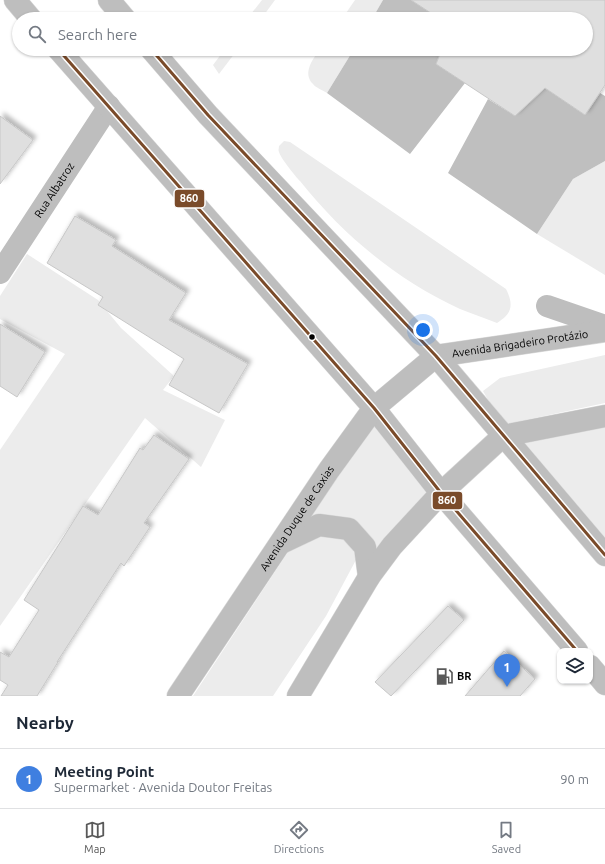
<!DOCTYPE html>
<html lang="en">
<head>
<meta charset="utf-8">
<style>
	body { margin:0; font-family:Ubuntu,sans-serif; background:#f2f2f3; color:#1f2937 }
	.controls { position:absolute; right:12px; bottom:12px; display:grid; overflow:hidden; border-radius:8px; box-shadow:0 1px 3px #0004 }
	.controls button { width:36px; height:36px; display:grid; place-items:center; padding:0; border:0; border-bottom:1px solid #e0e1e3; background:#fff; color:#1f2937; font:20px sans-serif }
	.you { position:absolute; left:423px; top:330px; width:14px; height:14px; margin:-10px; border:3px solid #fff; border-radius:50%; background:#1a73e8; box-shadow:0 0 0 6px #1a73e833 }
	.badge { display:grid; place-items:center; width:26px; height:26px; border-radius:50%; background:#595959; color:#fff; font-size:13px; font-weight:700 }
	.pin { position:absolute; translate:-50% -33px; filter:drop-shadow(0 1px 2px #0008) }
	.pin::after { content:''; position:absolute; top:21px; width:14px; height:12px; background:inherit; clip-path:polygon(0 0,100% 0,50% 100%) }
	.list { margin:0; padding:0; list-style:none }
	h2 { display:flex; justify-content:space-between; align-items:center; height:52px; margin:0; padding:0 16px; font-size:17px }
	h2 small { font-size:13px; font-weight:400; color:#747a83 }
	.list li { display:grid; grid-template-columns:26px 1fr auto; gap:12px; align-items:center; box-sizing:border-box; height:60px; padding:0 16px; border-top:1px solid #e0e1e3 }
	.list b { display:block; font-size:15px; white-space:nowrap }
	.list p { margin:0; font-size:13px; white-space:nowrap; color:#747a83 }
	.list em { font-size:13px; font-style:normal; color:#747a83 }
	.icon { flex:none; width:22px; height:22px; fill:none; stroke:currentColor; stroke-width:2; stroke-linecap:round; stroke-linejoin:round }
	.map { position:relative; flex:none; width:605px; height:696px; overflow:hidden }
	.search { position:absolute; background:#fff; box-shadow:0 1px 3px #0004; left:12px; right:12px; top:12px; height:44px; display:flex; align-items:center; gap:10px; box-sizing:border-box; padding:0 14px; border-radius:22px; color:#747a83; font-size:15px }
	.sheet { height:112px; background:#fff }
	nav { display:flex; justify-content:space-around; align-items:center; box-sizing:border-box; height:56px; border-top:1px solid #e0e1e3; background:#fff; font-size:11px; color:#747a83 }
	nav a { display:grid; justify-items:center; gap:2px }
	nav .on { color:#595959 }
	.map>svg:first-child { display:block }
	.green { fill:#ececec }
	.water { fill:#bfbfbf }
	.building { fill:#dfdfdf; stroke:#c7c7c7; filter:url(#shadow) }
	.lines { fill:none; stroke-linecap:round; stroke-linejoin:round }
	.major-casing { stroke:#dbdbdb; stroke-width:23 }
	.minor { stroke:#bebebe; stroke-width:22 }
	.major { stroke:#bebebe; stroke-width:22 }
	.bus-1-casing { stroke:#fff; stroke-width:6 }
	.bus-1 { stroke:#7a4b2a; stroke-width:3 }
	.bus-dot { fill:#000; stroke:#fff; stroke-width:1.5 }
	.labels { text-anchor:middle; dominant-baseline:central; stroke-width:3; stroke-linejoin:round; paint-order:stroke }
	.street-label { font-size:11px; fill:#000; stroke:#fff }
	.poi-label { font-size:11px; font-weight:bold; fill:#000; stroke:#fff; text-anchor:start }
	.line-badge { stroke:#fff; stroke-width:1.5 }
	.badge-label { font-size:11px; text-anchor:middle; font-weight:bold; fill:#fff }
</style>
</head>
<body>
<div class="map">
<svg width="605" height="696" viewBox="0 0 605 696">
	<defs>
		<filter id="shadow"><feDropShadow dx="3.5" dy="-3.5" stdDeviation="2" flood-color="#0004"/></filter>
	</defs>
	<rect width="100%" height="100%" fill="#fff"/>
	<g class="green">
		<polygon points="262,0 275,0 261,19 247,19"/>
		<polygon points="355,0 383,0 372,19 342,19"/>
		<polygon points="225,49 238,49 219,74 213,65"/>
		<path d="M 320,49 L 354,49 L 327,93 C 323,90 316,88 313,84 C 302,73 313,59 320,49 Z"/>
		<path d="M 284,141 L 290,142 L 506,289 C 514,305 512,314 497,323 C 485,318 472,314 460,309 C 397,280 343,235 300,181 C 295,176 280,157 279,152 C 278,150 279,148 279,146 Z"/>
		<polygon points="605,161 605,275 537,234 573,179"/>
		<polygon points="27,254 98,300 121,328 174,376 163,390 225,420 201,467 145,418 0,626 0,450 65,354 0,319 0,296"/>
		<polygon points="605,355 605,403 502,425 483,391 500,378"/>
		<polygon points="374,419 432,492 374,562 364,538 300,523"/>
		<polygon points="605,427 605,545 515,441"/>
		<polygon points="323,535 348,541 357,558 326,616 273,696 193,696 290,549"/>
	</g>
	<g class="water">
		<polygon points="383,0 411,0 440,19 372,19"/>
		<polygon points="354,49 442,49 436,64 465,83 410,154 327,93"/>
		<polygon points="545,88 585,115 600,93 605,96 605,161 573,179 537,234 448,173 488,99 515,116"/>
	</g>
	<g class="building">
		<polygon points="411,0 605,0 605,85 585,115 545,88 515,116 436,64 442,49 586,49 586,19 440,19"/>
		<polygon points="0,116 33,140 0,184"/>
		<polygon points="75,216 116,240 112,246 186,293 169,320 248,364 219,413 169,385 184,359 98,305 103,297 47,263"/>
		<polygon points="0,324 45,352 17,397 0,386"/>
		<polygon points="154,435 189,459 144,523 150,527 124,566 121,563 57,662 58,662 37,696 1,696 8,685 0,680 0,652 9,657 39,610 24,600 83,506 98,515 140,448 143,450"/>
		<polygon points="448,606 464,620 391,696 375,682"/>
		<polygon points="504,651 535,679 520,696 465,696"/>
	</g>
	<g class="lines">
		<defs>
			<g id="major">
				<polyline points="15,0 31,19"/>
				<polyline points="109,0 125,19"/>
				<polyline points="58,49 374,408 441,493 577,651"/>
				<polyline points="151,49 208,115 436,356 605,555"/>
				<path id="s2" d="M 436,356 L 605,331"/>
				<polyline points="281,543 319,525 349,529 365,547 369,577"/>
				<polyline points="590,666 605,684"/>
				<path id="s3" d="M 178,696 L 329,470 L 374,408 L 436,356"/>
				<polyline points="298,696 369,577 392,546 441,493 503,436 605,416"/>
			</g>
		</defs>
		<use href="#major" class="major-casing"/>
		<g class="minor">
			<path id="s1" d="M 0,273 L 109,106"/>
			<polyline points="547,306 605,326"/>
		</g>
		<use href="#major" class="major"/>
		<defs>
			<g id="bus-1">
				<polyline points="58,49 374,408 441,493 577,651"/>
				<polyline points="151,49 208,115 436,356 605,555"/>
			</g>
		</defs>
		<use href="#bus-1" class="bus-1-casing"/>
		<use href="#bus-1" class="bus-1"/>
	</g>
	<defs>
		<symbol id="fuel-bare" viewBox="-9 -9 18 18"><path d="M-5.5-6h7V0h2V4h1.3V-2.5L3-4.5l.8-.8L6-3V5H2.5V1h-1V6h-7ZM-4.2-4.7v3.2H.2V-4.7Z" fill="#595959" stroke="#fff" stroke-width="2.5" paint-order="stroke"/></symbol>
	</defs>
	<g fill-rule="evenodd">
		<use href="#fuel-bare" x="432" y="664" width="25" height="25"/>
	</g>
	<circle class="bus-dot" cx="312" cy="337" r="3.5"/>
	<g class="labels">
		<g class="street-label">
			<text stroke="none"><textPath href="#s1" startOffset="99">Rua Albatroz</textPath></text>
			<text stroke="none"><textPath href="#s2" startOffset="85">Avenida Brigadeiro Protázio</textPath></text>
			<text stroke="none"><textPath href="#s3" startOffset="214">Avenida Duque de Caxias</textPath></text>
		</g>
		<g class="poi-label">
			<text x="457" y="676">BR</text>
		</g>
	</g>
	<g class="line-badge">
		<rect x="174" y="189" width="31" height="19" rx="4" fill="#7a4b2a"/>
		<rect x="432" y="491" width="31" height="19" rx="4" fill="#7a4b2a"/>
	</g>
	<g class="badge-label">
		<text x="189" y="202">860</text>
		<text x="447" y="504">860</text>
	</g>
</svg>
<div class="controls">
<button><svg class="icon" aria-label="layers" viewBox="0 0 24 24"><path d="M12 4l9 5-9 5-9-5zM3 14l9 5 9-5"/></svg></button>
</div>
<div class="you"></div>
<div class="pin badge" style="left:507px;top:687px;background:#3f7fe0">1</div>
<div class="search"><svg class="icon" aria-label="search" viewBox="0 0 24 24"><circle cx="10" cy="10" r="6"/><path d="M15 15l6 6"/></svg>Search here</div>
</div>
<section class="sheet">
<h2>Nearby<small></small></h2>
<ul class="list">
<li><span class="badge" style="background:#3f7fe0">1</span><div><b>Meeting Point</b><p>Supermarket · Avenida Doutor Freitas</p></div><em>90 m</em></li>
</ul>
</section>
<nav>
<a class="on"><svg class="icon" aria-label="map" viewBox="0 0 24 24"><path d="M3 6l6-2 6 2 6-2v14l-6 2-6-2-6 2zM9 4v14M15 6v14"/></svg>Map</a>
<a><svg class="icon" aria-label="directions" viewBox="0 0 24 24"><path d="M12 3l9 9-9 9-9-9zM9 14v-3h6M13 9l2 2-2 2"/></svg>Directions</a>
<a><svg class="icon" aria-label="saved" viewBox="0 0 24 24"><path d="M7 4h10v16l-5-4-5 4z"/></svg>Saved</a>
</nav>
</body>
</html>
